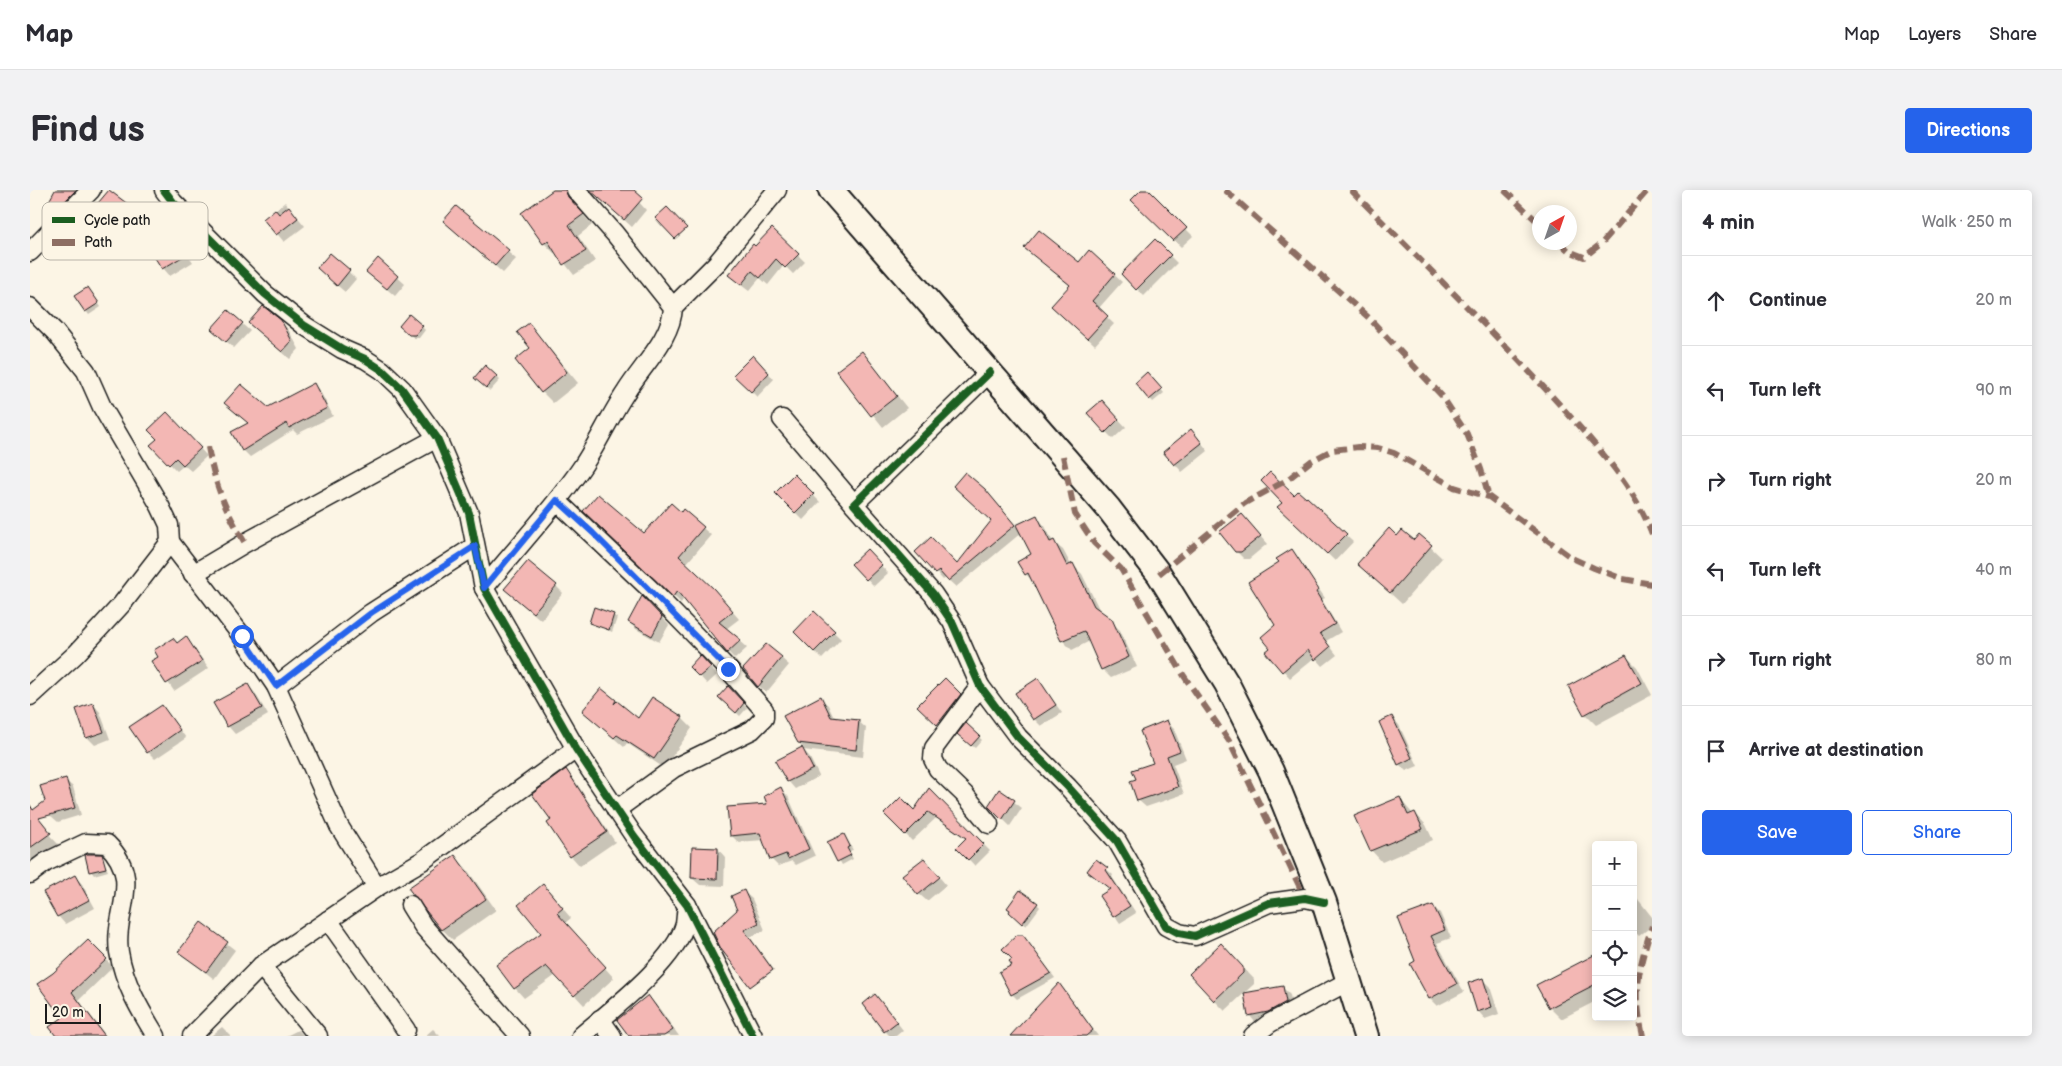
<!DOCTYPE html>
<html lang="en">
<head>
<meta charset="utf-8">
<style>
	body { margin:0; font-family:"Balsamiq Sans",sans-serif; background:#f2f2f3; color:#2b2b33 }
	.controls { position:absolute; right:15px; bottom:15px; display:grid; overflow:hidden; border-radius:5px; box-shadow:0 2px 12px #0003 }
	.controls button { width:45px; height:45px; display:grid; place-items:center; padding:0; border:0; border-bottom:1px solid #e1e1e2; background:#fff; color:#2b2b33; font:25px sans-serif }
	.compass { position:absolute; left:1502px; top:15px; width:45px; height:45px; border-radius:50%; background:#fff; box-shadow:0 2px 12px #0003; rotate:40deg }
	.scale { position:absolute; left:15px; bottom:12px; width:56px; box-sizing:border-box; padding-left:5px; border:2px solid #1c1c1c; border-top:0; font-size:14px; line-height:18px; white-space:nowrap; color:#1c1c1c; -webkit-text-stroke:4px #fcf5e5; paint-order:stroke }
	.stop { position:absolute; width:15px; height:15px; margin:-11px; border:4px solid #2563eb; border-radius:50%; background:#fff }
	.stop.end { background:#2563eb; border-color:#fff; box-shadow:0 1px 5px #0008 }
	.list { margin:0; padding:0; list-style:none }
	h2 { display:flex; justify-content:space-between; align-items:center; height:65px; margin:0; padding:0 20px; font-size:21px }
	h2 small { font-size:16px; font-weight:400; color:#7c7c81 }
	.list li { display:grid; grid-template-columns:32px 1fr auto; gap:15px; align-items:center; box-sizing:border-box; height:90px; padding:0 20px; border-top:1px solid #e1e1e2 }
	.list b { display:block; font-size:19px; white-space:nowrap }
	.list em { font-size:16px; font-style:normal; color:#7c7c81 }
	.actions { display:flex; gap:10px; padding:15px 20px }
	.actions a { flex:1; padding:11px 0; border:1px solid #2563eb; border-radius:5px; text-align:center; font-size:18px; color:#2563eb }
	.actions .main { background:#2563eb; color:#fff }
	.icon { flex:none; width:28px; height:28px; fill:none; stroke:currentColor; stroke-width:2; stroke-linecap:round; stroke-linejoin:round }
	.map { position:relative; flex:none; width:1622px; height:846px; overflow:hidden; border-radius:5px }
	header { display:flex; align-items:center; gap:30px; box-sizing:border-box; height:70px; padding:0 25px; background:#fff; border-bottom:1px solid #e1e1e2 }
	header strong { font-size:24px }
	nav { display:flex; gap:28px; margin-inline-start:auto; font-size:18px }
	.intro { display:flex; align-items:center; justify-content:space-between; box-sizing:border-box; height:120px; padding:0 30px }
	h1 { margin:0; font-size:35px }
	.button { padding:12px 22px; border-radius:5px; background:#2563eb; color:#fff; font-size:18px; font-weight:700 }
	main { display:flex; gap:30px; padding:0 30px }
	aside { flex:1; background:#fff; border-radius:5px; box-shadow:0 2px 12px #0003 }
	.map>svg:first-child { display:block }
	.shadow { fill:#0003 }
	.building { fill:#f3b7b4; stroke:#1c1c1c }
	.lines { fill:none; stroke-linecap:round; stroke-linejoin:round }
	.street-casing { stroke:#1c1c1c; stroke-width:21 }
	.secondary-casing { stroke:#1c1c1c; stroke-width:28 }
	.street { stroke:#fcf5e5; stroke-width:18 }
	.secondary { stroke:#fcf5e5; stroke-width:24 }
	.quiet { stroke:#8d6e63; stroke-width:6; stroke-dasharray:12 6; stroke-linecap:butt }
	.cycleway-casing { stroke:#fcf5e5; stroke-width:11 }
	.cycleway { stroke:#1b5e20; stroke-width:8 }
	.route { stroke:#2563eb; stroke-width:6 }
	.key { fill:#fcf5e5; stroke:#b9b4a9; stroke-width:1 }
	.key-label { font-size:14px; fill:#1c1c1c }
</style>
</head>
<body>
<header>
<strong>Map</strong>
<nav><a>Map</a><a>Layers</a><a>Share</a></nav>
</header>
<div class="intro"><h1>Find us</h1><a class="button">Directions</a></div>
<main>
<div class="map">
<svg width="1622" height="846" viewBox="0 0 1622 846">
	<rect width="100%" height="100%" fill="#fcf5e5"/>
	<filter id="ink" filterUnits="userSpaceOnUse"><feTurbulence type="fractalNoise" baseFrequency=".02" numOctaves="2"/><feDisplacementMap in="SourceGraphic" scale="10" xChannelSelector="R" yChannelSelector="G"/><feConvolveMatrix kernelMatrix="1 2 1 2 8 2 1 2 1" color-interpolation-filters="sRGB"/></filter>
	<g filter="url(#ink)">
		<g class="shadow">
			<polygon points="26,0 57,0 34,27 18,15"/>
			<polygon points="525,0 532,0 562,35 548,46 565,71 544,85 526,62 524,63 514,53"/>
			<polygon points="561,0 598,0 616,20 602,37"/>
			<polygon points="1112,0 1117,0 1163,46 1151,57 1103,10"/>
			<polygon points="80,1 114,29 87,61 54,32"/>
			<polygon points="255,12 275,36 254,52 235,29"/>
			<polygon points="426,18 486,69 473,83 422,38"/>
			<polygon points="743,40 775,72 763,84 754,75 738,95 730,88 719,101 707,92 725,57"/>
			<polygon points="147,49 163,72 140,86 133,78"/>
			<polygon points="1125,51 1147,73 1114,106 1092,84"/>
			<polygon points="1059,62 1092,92 1068,119 1084,134 1065,155 1030,123 1041,96 1003,65 1049,74"/>
			<polygon points="301,65 326,89 315,102 296,86"/>
			<polygon points="348,70 375,94 365,106 345,89"/>
			<polygon points="58,98 71,117 59,125 56,121"/>
			<polygon points="250,131 258,139 269,159 260,169 227,140"/>
			<polygon points="212,134 220,141 204,158 190,146"/>
			<polygon points="499,134 548,193 523,213 512,202"/>
			<polygon points="371,136 392,137 395,140 389,148 384,148"/>
			<polygon points="832,162 877,218 853,237 808,181"/>
			<polygon points="723,167 744,189 727,207 705,185"/>
			<polygon points="455,177 470,190 460,201 445,188"/>
			<polygon points="1121,187 1134,203 1123,212 1107,193"/>
			<polygon points="283,194 290,201 303,226 267,244 263,240 220,267 213,260 219,233 237,218"/>
			<polygon points="1079,219 1096,237 1083,249 1076,242"/>
			<polygon points="144,231 177,266 161,281 154,275 147,281 140,274"/>
			<polygon points="1168,248 1178,261 1152,282 1145,274"/>
			<polygon points="764,286 790,312 773,330 746,303"/>
			<polygon points="1264,306 1277,309 1323,352 1305,371 1249,317"/>
			<polygon points="962,308 986,337 1006,327 1015,336 1023,352 1033,360 1041,375 1043,375 1052,384 1071,423 1090,440 1107,477 1081,488 1072,479 1060,451 1042,460 1033,451 1005,394 996,384 1002,365 991,343 926,397 916,388 913,390 887,362 927,376 963,331"/>
			<polygon points="555,321 614,344 653,321 681,345 656,374 683,399 709,429 696,439 717,458 705,469 685,449 686,447 654,408 651,413"/>
			<polygon points="1219,333 1237,354 1219,369 1214,369 1206,361"/>
			<polygon points="1389,346 1412,368 1372,414 1328,374 1384,352"/>
			<polygon points="837,361 858,383 844,396 823,374"/>
			<polygon points="1262,361 1295,408 1292,410 1311,442 1296,451 1307,465 1293,476 1285,467 1260,488 1237,462 1242,458 1247,435 1250,373"/>
			<polygon points="526,396 533,403 511,430 483,406"/>
			<polygon points="612,408 639,435 629,452 606,439 599,432"/>
			<polygon points="784,423 811,449 792,469 766,442"/>
			<polygon points="583,425 587,428 582,442 561,432"/>
			<polygon points="156,448 179,478 144,501 123,471 130,467 143,449 148,453"/>
			<polygon points="736,455 759,475 736,503 729,496"/>
			<polygon points="1596,466 1607,477 1622,505 1566,535 1555,524"/>
			<polygon points="670,467 687,485 677,494 661,477"/>
			<polygon points="1008,489 1032,523 1011,536 1004,529"/>
			<polygon points="915,490 937,512 915,541 889,516"/>
			<polygon points="218,495 225,503 238,525 205,544 198,536"/>
			<polygon points="698,497 717,518 710,526 690,507"/>
			<polygon points="571,500 608,530 652,528 662,538 634,578 597,553 594,557 553,521"/>
			<polygon points="790,508 798,515 804,528 828,531 836,538 833,567 773,560 779,566 789,586 765,599 758,591 747,571 774,558 769,553"/>
			<polygon points="63,514 70,522 80,549 65,555 58,548 48,520"/>
			<polygon points="132,516 156,548 125,569 118,562"/>
			<polygon points="1362,527 1369,535 1388,576 1376,581 1369,574"/>
			<polygon points="1137,532 1144,539 1156,569 1143,574 1154,604 1116,617 1108,610 1107,590 1125,574"/>
			<polygon points="936,535 952,550 945,558 932,548"/>
			<polygon points="536,581 545,591 585,652 550,676 541,666 523,630"/>
			<polygon points="35,590 43,597 51,625 28,632 20,625"/>
			<polygon points="751,599 758,606 785,666 766,675 762,671 748,676 741,669 734,650 708,652 701,645 739,615"/>
			<polygon points="899,600 960,661 945,676 928,658 936,649 906,628 882,651 856,624 884,622"/>
			<polygon points="970,601 992,618 980,636 959,616"/>
			<polygon points="1369,608 1383,624 1385,623 1396,635 1403,650 1352,672 1341,660"/>
			<polygon points="0,625 29,655 0,676"/>
			<polygon points="814,645 823,660 819,661 823,669 812,675 799,653"/>
			<polygon points="688,659 695,667 694,696 670,695 662,688"/>
			<polygon points="71,666 78,681 64,685 61,681"/>
			<polygon points="425,667 436,678 466,720 423,750 412,739"/>
			<polygon points="1067,671 1083,685 1082,687 1106,723 1090,733 1071,706 1081,699"/>
			<polygon points="901,677 916,695 897,711 889,704"/>
			<polygon points="45,687 52,694 65,718 35,734 28,726"/>
			<polygon points="714,702 722,709 735,740 720,747 744,780 722,795 709,721"/>
			<polygon points="1603,703 1622,727 1622,736 1609,746 1603,740"/>
			<polygon points="522,706 541,728 535,733 584,788 554,815 526,785 494,808 485,798 513,743"/>
			<polygon points="1007,714 1010,717 996,736 984,725"/>
			<polygon points="1402,716 1410,723 1421,748 1407,753 1434,802 1407,816 1400,809 1381,774 1386,772"/>
			<polygon points="171,733 205,760 184,789 150,762"/>
			<polygon points="993,746 1025,788 987,809 982,804 984,769"/>
			<polygon points="58,751 83,777 49,810 76,846 28,846 33,828 24,784"/>
			<polygon points="1202,766 1224,789 1224,794 1195,821 1184,810"/>
			<polygon points="1566,770 1566,811 1531,829 1520,818 1508,795"/>
			<polygon points="1453,790 1460,797 1469,824 1455,829 1448,821"/>
			<polygon points="1029,795 1068,846 981,846"/>
			<polygon points="1253,798 1260,805 1263,820 1226,833 1219,825"/>
			<polygon points="845,805 873,840 866,846 860,846 855,841"/>
			<polygon points="618,807 629,818 649,846 600,846"/>
			<polygon points="192,837 201,846 181,846"/>
			<polygon points="403,839 410,846 395,846"/>
			<polygon points="268,840 274,846 256,846"/>
		</g>
		<g class="building">
			<polygon points="25,0 46,0 26,20 17,15"/>
			<polygon points="79,0 107,21 79,55 52,32"/>
			<polygon points="523,0 536,0 538,7 554,24 539,35 556,61 533,75 518,51 513,54 491,23"/>
			<polygon points="560,0 604,0 613,8 594,30"/>
			<polygon points="1111,0 1119,0 1157,38 1143,51 1101,10"/>
			<polygon points="259,16 268,28 246,45 233,29 245,19 249,24"/>
			<polygon points="426,16 479,60 465,76 413,31"/>
			<polygon points="637,17 657,38 645,49 625,28"/>
			<polygon points="742,38 769,64 755,78 746,69 730,88 722,81 711,95 698,85 723,54 725,56"/>
			<polygon points="1009,40 1049,72 1059,60 1085,84 1062,111 1078,126 1057,149 1021,116 1040,95 994,58"/>
			<polygon points="147,48 157,64 132,79 122,63"/>
			<polygon points="1125,49 1141,65 1106,100 1091,84"/>
			<polygon points="300,63 320,80 307,96 287,78"/>
			<polygon points="348,68 368,86 357,99 336,82"/>
			<polygon points="58,97 69,113 55,122 44,106"/>
			<polygon points="233,116 251,130 262,151 252,162 218,133"/>
			<polygon points="198,120 213,133 196,152 181,139"/>
			<polygon points="379,124 393,136 385,145 379,145 369,136"/>
			<polygon points="499,133 537,182 511,203 485,170 500,158 487,142"/>
			<polygon points="832,161 867,206 841,226 806,181"/>
			<polygon points="723,165 739,183 721,202 703,185"/>
			<polygon points="455,175 467,186 456,198 444,188"/>
			<polygon points="1117,182 1132,199 1119,210 1105,193"/>
			<polygon points="284,193 297,218 259,238 257,233 212,261 201,242 218,233 194,213 211,194 238,217"/>
			<polygon points="1072,210 1089,229 1075,243 1057,223"/>
			<polygon points="137,222 171,258 153,275 146,268 139,275 120,255 127,249 118,240"/>
			<polygon points="1161,239 1172,253 1144,275 1133,262"/>
			<polygon points="935,282 955,299 985,335 918,391 909,381 905,384 885,362 901,347 927,374 961,331 923,296"/>
			<polygon points="1240,282 1264,305 1268,301 1276,308 1277,307 1317,344 1297,364 1247,317 1252,313 1231,291"/>
			<polygon points="764,284 784,304 765,323 745,303"/>
			<polygon points="568,304 614,343 641,313 651,322 653,319 674,337 649,366 684,399 703,421 689,432 711,450 697,463 647,401 643,407 553,321"/>
			<polygon points="1212,324 1231,346 1211,362 1205,362 1189,342"/>
			<polygon points="1007,325 1020,352 1024,350 1037,376 1043,373 1064,416 1082,429 1099,467 1071,480 1054,441 1031,451 998,383 995,385 987,372 1001,364 986,335"/>
			<polygon points="1359,338 1367,346 1372,340 1384,350 1389,344 1402,355 1360,403 1327,374"/>
			<polygon points="837,359 852,375 836,390 821,374"/>
			<polygon points="1262,359 1289,400 1286,402 1305,434 1290,443 1300,457 1285,470 1278,460 1252,482 1235,462 1240,458 1231,447 1245,435 1218,392 1249,372 1246,369"/>
			<polygon points="498,371 527,395 503,423 474,399"/>
			<polygon points="612,406 632,427 622,446 598,432"/>
			<polygon points="564,417 584,424 579,440 559,433"/>
			<polygon points="784,421 805,441 784,462 764,442"/>
			<polygon points="156,446 172,471 136,494 121,471 128,467 124,460 143,448 147,453"/>
			<polygon points="736,454 752,467 728,497 713,479"/>
			<polygon points="670,465 681,477 669,487 659,477"/>
			<polygon points="1596,465 1612,493 1554,525 1538,496"/>
			<polygon points="915,488 931,504 907,535 887,516"/>
			<polygon points="1008,488 1026,515 1003,530 985,503"/>
			<polygon points="218,494 232,518 197,537 183,513"/>
			<polygon points="698,496 714,513 706,523 688,507"/>
			<polygon points="571,498 586,510 584,514 587,511 608,528 622,507 653,527 624,569 587,545 584,548 552,521"/>
			<polygon points="791,506 801,527 829,530 826,560 768,553 753,526"/>
			<polygon points="63,513 74,542 56,548 46,519"/>
			<polygon points="132,515 150,540 117,563 99,537"/>
			<polygon points="1362,526 1382,568 1368,575 1349,532"/>
			<polygon points="1137,530 1150,561 1137,566 1148,597 1107,611 1100,591 1106,589 1102,580 1123,573 1110,541"/>
			<polygon points="936,533 950,546 941,556 927,544"/>
			<polygon points="772,557 783,579 757,592 745,571"/>
			<polygon points="536,579 577,642 540,667 517,633 521,630 502,604"/>
			<polygon points="36,588 45,618 9,628 21,643 0,658 0,615 3,620 15,611 10,596"/>
			<polygon points="751,597 779,659 758,669 756,664 740,670 730,643 700,646 697,617 737,614 734,606"/>
			<polygon points="899,598 954,654 938,670 926,658 936,648 898,622 875,645 854,624 871,607 884,620"/>
			<polygon points="969,599 985,610 972,630 958,616"/>
			<polygon points="1370,607 1378,625 1385,622 1393,639 1340,661 1324,626"/>
			<polygon points="814,644 820,656 817,658 821,665 807,672 797,652"/>
			<polygon points="662,657 688,658 687,689 661,688"/>
			<polygon points="58,664 72,664 76,678 59,682 55,665"/>
			<polygon points="425,665 456,709 411,740 378,698"/>
			<polygon points="894,668 910,687 888,705 872,685"/>
			<polygon points="1066,669 1078,678 1076,680 1100,716 1083,727 1069,706 1080,699 1057,681"/>
			<polygon points="45,685 59,710 27,727 13,702"/>
			<polygon points="513,694 533,718 527,723 576,777 544,806 516,776 484,799 466,775 511,743 488,715"/>
			<polygon points="714,700 729,733 714,740 743,780 720,797 691,759 683,742 707,720 701,706"/>
			<polygon points="990,700 1008,713 992,734 979,722 980,720 977,718"/>
			<polygon points="1403,715 1415,740 1401,746 1427,794 1399,809 1380,774 1385,771 1368,728"/>
			<polygon points="171,732 198,752 176,782 148,762"/>
			<polygon points="987,745 993,745 1021,783 981,805 969,782 982,775 979,771 982,769 972,759"/>
			<polygon points="58,750 77,769 42,802 75,846 26,846 19,837 32,828 7,794 23,783"/>
			<polygon points="1191,753 1213,777 1213,783 1184,811 1159,784"/>
			<polygon points="1566,764 1566,794 1519,818 1506,795"/>
			<polygon points="1453,788 1462,817 1447,822 1438,793"/>
			<polygon points="1029,793 1063,840 1056,846 980,846"/>
			<polygon points="1253,796 1256,812 1238,822 1218,826 1214,803"/>
			<polygon points="845,804 867,832 854,842 833,814"/>
			<polygon points="618,805 643,840 634,846 599,846 587,830"/>
		</g>
		<g class="lines">
			<defs>
				<g id="street">
					<polyline points="134,0 143,12 235,104 275,136 312,159 335,169 352,180 372,199 407,248 439,323 454,398 546,559 604,646 657,715 723,846"/>
					<polyline points="0,62 61,0"/>
					<polyline points="0,117 25,142 56,181 72,217 130,316 139,335 140,352 92,414 46,464 0,506"/>
					<polyline points="643,117 687,73 747,0"/>
					<polyline points="960,182 824,314 903,404 922,432 950,496 988,547 1038,597 1087,651 1136,736 1149,743 1165,746 1239,713 1275,708 1294,712"/>
					<polyline points="752,229 824,314"/>
					<polyline points="527,311 620,399 698,479 734,520 734,528 722,540 644,578 586,620"/>
					<polyline points="140,352 212,446 246,496 309,636 347,697"/>
					<polyline points="163,384 215,353 407,248"/>
					<path d="M 454,398 C 486,358 523,320 552,277 C 568,253 580,226 596,202 C 612,176 642,148 643,117 L 585,44 L 546,0"/>
					<polyline points="246,496 341,423 445,356"/>
					<polyline points="950,496 904,558 903,569 908,579 934,604 959,634"/>
					<path d="M 0,684 L 16,672 L 56,653 L 77,654 C 114,691 83,721 89,762 C 94,793 110,820 126,846"/>
					<polyline points="380,715 393,736 490,846"/>
					<polyline points="298,730 376,840"/>
					<polyline points="231,776 288,846"/>
					<polyline points="570,829 582,846"/>
					<polyline points="162,846 231,776 347,697 392,671 546,559"/>
					<path d="M 551,846 C 580,821 645,772 655,734 C 656,728 656,721 657,715"/>
					<polyline points="1223,846 1240,833 1319,791"/>
				</g>
				<polyline id="secondary" points="801,0 1079,319 1129,384 1197,494 1241,581 1294,712 1336,846"/>
			</defs>
			<use href="#street" class="street-casing"/>
			<use href="#secondary" class="secondary-casing"/>
			<use href="#street" class="street"/>
			<use href="#secondary" class="secondary"/>
			<g class="quiet">
				<polyline points="1195,0 1339,128 1412,206 1437,244 1451,279 1459,307"/>
				<path d="M 1321,0 C 1391,71 1463,141 1530,215 C 1565,255 1603,293 1622,344"/>
				<polyline points="1474,0 1510,34"/>
				<polyline points="1529,52 1539,61 1554,67 1572,53 1618,0"/>
				<path d="M 178,257 C 185,296 195,319 215,353"/>
				<polyline points="1033,266 1045,324 1064,353 1091,379 1154,486 1199,551 1275,708"/>
				<polyline points="1129,384 1215,313 1257,290 1281,271 1302,260 1328,257 1348,258 1364,263 1424,297 1459,307 1542,368 1564,378 1593,389 1622,394"/>
				<path d="M 1613,846 C 1603,802 1608,778 1622,736"/>
			</g>
			<defs>
				<g id="cycleway">
					<polyline points="134,0 143,12 235,104 275,136 312,159 335,169 352,180 372,199 407,248 439,323 454,398 546,559 604,646 657,715 723,846"/>
					<polyline points="960,182 824,314 903,404 922,432 950,496 988,547 1038,597 1087,651 1136,736 1149,743 1165,746 1239,713 1275,708 1294,712"/>
				</g>
			</defs>
			<use href="#cycleway" class="cycleway-casing"/>
			<use href="#cycleway" class="cycleway"/>
		</g>
	</g>
	<g class="lines" filter="url(#ink)">
		<polyline class="route" points="212,446 246,496 341,423 445,356 454,398 527,310 563,343 698,479"/>
	</g>
	<rect x="12" y="12" width="166" height="58" rx="8" class="key"/>
	<rect x="22" y="27" width="23" height="6" fill="#1b5e20"/>
	<rect x="22" y="49" width="23" height="7" fill="#8d6e63"/>
	<g class="key-label">
		<text x="54" y="35">Cycle path</text>
		<text x="54" y="57">Path</text>
	</g>
</svg>
<div class="controls">
<button>+</button>
<button>−</button>
<button><svg class="icon" aria-label="locate" viewBox="0 0 24 24"><circle cx="12" cy="12" r="6"/><path d="M12 2v4M12 18v4M2 12h4M18 12h4"/></svg></button>
<button><svg class="icon" aria-label="layers" viewBox="0 0 24 24"><path d="M12 4l9 5-9 5-9-5zM3 14l9 5 9-5"/></svg></button>
</div>
<svg class="compass" viewBox="-18 -18 36 36"><path d="M0-13l5 13h-10z" fill="#e53935"/><path d="M0 13l5-13h-10z" fill="#7c7c81"/></svg>
<div class="scale">20 m</div>
<div class="stop" style="left:212px;top:446px"></div>
<div class="stop end" style="left:698px;top:479px"></div>
</div>
<aside>
<h2>4 min<small>Walk · 250 m</small></h2>
<ul class="list">
<li><svg class="icon" aria-label="ahead" viewBox="0 0 24 24"><path d="M12 20V5M6 11l6-6 6 6"/></svg><div><b>Continue</b></div><em>20 m</em></li>
<li><svg class="icon" aria-label="left" viewBox="0 0 24 24"><path d="M17 20v-9H6M10 6l-5 5 5 5"/></svg><div><b>Turn left</b></div><em>90 m</em></li>
<li><svg class="icon" aria-label="right" viewBox="0 0 24 24"><path d="M7 20v-9h11M14 6l5 5-5 5"/></svg><div><b>Turn right</b></div><em>20 m</em></li>
<li><svg class="icon" aria-label="left" viewBox="0 0 24 24"><path d="M17 20v-9H6M10 6l-5 5 5 5"/></svg><div><b>Turn left</b></div><em>40 m</em></li>
<li><svg class="icon" aria-label="right" viewBox="0 0 24 24"><path d="M7 20v-9h11M14 6l5 5-5 5"/></svg><div><b>Turn right</b></div><em>80 m</em></li>
<li><svg class="icon" aria-label="arrive" viewBox="0 0 24 24"><path d="M6 21V4h12l-3 4 3 4H6"/></svg><div><b>Arrive at destination</b></div></li>
</ul>
<div class="actions"><a class="main">Save</a><a>Share</a></div>
</aside>
</main>
</body>
</html>
